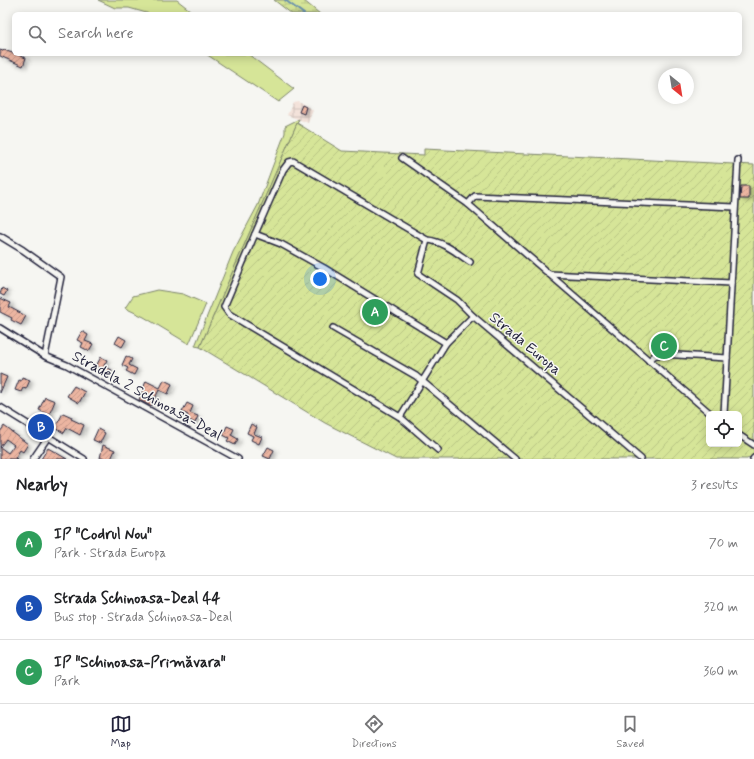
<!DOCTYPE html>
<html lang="en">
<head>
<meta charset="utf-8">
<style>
	body { margin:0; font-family:Mynerve,sans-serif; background:#f6f6f6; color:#202124 }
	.controls { position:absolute; right:12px; bottom:12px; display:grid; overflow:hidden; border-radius:6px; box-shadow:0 2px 10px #0003 }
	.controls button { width:36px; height:36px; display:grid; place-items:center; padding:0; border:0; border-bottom:1px solid #e0e0e0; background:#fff; color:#202124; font:20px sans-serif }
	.compass { position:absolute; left:658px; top:68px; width:36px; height:36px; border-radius:50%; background:#fff; box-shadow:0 2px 10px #0003; rotate:150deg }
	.you { position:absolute; left:320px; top:279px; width:14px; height:14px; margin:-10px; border:3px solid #fff; border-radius:50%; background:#1a73e8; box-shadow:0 0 0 6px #1a73e833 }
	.badge { display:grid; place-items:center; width:26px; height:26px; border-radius:50%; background:#22223b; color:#fff; font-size:13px; font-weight:700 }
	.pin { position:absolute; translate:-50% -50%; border:2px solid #fff; box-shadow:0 1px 4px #0006 }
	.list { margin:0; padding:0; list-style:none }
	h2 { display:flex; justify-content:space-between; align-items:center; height:52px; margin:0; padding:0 16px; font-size:17px }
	h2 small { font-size:13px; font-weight:400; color:#757577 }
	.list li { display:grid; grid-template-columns:26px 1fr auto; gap:12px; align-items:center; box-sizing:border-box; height:64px; padding:0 16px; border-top:1px solid #e0e0e0 }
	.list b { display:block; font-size:15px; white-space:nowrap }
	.list p { margin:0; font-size:13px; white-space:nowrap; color:#757577 }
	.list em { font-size:13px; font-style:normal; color:#757577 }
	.icon { flex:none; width:22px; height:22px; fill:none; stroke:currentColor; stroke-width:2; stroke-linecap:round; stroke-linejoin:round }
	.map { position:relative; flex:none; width:754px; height:459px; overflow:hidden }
	.search { position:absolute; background:#fff; box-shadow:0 2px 10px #0003; left:12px; right:12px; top:12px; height:44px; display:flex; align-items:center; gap:10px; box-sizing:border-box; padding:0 14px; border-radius:6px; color:#757577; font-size:15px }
	.sheet { height:244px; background:#fff }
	nav { display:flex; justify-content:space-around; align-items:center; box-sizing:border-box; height:56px; border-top:1px solid #e0e0e0; background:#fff; font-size:11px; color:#757577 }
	nav a { display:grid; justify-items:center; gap:2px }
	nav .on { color:#22223b }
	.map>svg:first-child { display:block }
	.industrial { fill:url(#industrial-grid) }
	.grass { fill:#d6e598; stroke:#7c846a }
	.wetland { fill:url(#wetland-marsh); stroke:#7c846a }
	.garden { fill:url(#garden-furrows); stroke:#7c846a; fill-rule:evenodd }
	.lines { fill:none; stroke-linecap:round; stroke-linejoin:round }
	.stream { stroke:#6890ad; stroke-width:2 }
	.building { fill:url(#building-hatch); stroke:#22223b; fill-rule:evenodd; filter:url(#shadow) }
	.street-casing { stroke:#22223b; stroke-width:8 }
	.street { stroke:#f6f6f2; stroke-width:5 }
	.labels { text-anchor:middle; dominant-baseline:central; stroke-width:3; stroke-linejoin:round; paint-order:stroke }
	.street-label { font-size:15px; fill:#22223b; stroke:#f6f6f2 }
</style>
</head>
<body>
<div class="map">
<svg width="754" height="459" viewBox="0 0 754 459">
	<defs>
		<pattern id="industrial-grid" width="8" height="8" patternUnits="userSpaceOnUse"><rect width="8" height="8" fill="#f3e2da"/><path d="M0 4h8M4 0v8" fill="none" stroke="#d0c2bc"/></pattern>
		<pattern id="wetland-marsh" width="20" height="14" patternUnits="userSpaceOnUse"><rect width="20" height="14" fill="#d6e598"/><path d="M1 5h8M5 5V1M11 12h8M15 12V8" fill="none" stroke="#b7c484"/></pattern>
		<pattern id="garden-furrows" width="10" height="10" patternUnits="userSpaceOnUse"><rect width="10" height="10" fill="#d6e598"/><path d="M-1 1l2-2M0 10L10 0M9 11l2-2" fill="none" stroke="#b7c484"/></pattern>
		<pattern id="building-hatch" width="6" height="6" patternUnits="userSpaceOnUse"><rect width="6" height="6" fill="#ecb5a1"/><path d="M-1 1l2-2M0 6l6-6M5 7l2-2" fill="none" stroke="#ca9b8c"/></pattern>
		<filter id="shadow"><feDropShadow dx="3" dy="2" stdDeviation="2" flood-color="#0004"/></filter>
	</defs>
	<rect width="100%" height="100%" fill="#f6f6f2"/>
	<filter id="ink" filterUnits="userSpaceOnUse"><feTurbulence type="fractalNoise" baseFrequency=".025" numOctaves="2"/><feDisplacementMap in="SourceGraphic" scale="8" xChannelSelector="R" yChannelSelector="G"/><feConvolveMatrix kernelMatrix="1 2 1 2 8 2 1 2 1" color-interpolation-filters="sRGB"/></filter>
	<g filter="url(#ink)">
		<polygon class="industrial" points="298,101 313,110 308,123 287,115 293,102"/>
		<g class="grass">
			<polygon points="98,0 177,0 195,14 150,14 129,8 115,8"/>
			<polygon points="206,54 248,54 294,89 278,102"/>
			<polygon points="299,119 200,347 195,346 233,252 258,205 285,133 285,126"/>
			<polygon points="157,290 183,294 206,304 189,344 144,317 125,308 133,296"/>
		</g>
		<polygon class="wetland" points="274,0 303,0 320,14 292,14"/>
		<path class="garden" d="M 297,123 L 342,151 L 424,155 L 424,149 L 754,165 L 754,455 L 747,459 L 396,459 L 325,423 L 200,347 ZM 709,414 L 739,414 L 739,444 L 709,444 Z"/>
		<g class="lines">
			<polyline class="stream" points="285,0 304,14"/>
		</g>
		<g class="building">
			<polygon points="0,50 3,51 4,50 26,58 23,66 0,56"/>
			<polygon points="302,105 306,107 304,114 299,112"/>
			<polygon points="741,186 749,186 749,199 740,199"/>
			<polygon points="2,288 7,291 4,296 0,294"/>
			<polygon points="0,298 11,303 9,307 26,316 21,325 11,320 12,318 0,312"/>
			<polygon points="82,331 88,335 85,341 93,344 89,351 81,347 83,343 77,340"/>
			<polygon points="119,336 126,340 122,347 115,343"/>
			<polygon points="126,356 132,359 129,365 137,369 134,375 126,371 128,368 122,365"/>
			<polygon points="101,357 107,360 104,366 112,370 109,376 101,373 102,369 96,366"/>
			<polygon points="0,374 7,377 0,393"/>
			<polygon points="22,377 30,380 26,389 23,388 21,392 15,390 19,380 21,381"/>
			<polygon points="164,380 172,384 168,394 159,390 151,406 139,400 146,381 160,388"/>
			<polygon points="74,386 85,392 79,403 67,396"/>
			<polygon points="45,397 55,401 49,415 39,410"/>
			<polygon points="187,403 193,406 190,413 198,416 195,423 187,419 188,415 182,412"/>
			<polygon points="63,413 72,417 71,419 84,425 80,435 67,428 64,433 55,428"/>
			<polygon points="251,424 257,427 254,434 262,437 259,444 251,440 253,436 247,433"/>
			<path d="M 4,426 L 28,444 L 23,452 L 20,450 L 15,458 L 17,459 L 0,459 L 0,432 ZM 6,439 L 14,445 L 8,453 L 0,447 Z"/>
			<polygon points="227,426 234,429 231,435 238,439 235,445 227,441 229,438 223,435"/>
			<polygon points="98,429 105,433 100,443 93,440"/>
			<polygon points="103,445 115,450 111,459 100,458"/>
			<polygon points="268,447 274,450 270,459 263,456"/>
			<polygon points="48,448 67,459 41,459"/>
		</g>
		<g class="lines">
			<defs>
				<g id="street">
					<polyline points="402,158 468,204 711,414"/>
					<polyline points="468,204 475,196 735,207"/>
					<path d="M 255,234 L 283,170 L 289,162 L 293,161 L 427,240 C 443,241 457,253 470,262"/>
					<polyline points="0,236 23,250 61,277 45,356"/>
					<polyline points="427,240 418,274 457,300 473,316 641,459"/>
					<polyline points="549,274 731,283"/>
					<polyline points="0,328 45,356 67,365 238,459"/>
					<polyline points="333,328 416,376 515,459"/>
					<polyline points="649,361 654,356 661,354 727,358"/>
					<polyline points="0,407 84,459"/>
					<polyline points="724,414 738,160"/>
					<polyline points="400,417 446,343 473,316"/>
					<polyline points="739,435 754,445"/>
					<polyline points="438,450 400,417 229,314 224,307 255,234 281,244 324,268 446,343"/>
					<polyline points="33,459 48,437"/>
					<polyline points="753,459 754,458"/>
				</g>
			</defs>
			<use href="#street" class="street-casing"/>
			<use href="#street" class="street"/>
		</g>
	</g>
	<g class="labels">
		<g class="street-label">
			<text transform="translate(525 344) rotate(40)">Strada Europa</text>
			<text transform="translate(147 396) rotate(29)">Stradela 2 Schinoasa-Deal</text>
		</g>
	</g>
</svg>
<div class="controls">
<button><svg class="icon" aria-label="locate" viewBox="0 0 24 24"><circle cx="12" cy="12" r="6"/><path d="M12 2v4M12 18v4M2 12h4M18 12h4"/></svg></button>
</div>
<svg class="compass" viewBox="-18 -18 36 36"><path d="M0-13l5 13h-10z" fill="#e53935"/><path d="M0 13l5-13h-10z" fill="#757577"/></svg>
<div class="you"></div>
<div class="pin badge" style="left:375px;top:312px;background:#2e9e5b">A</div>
<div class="pin badge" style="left:41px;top:427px;background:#1a4fb4">B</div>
<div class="pin badge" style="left:664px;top:346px;background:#2e9e5b">C</div>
<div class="search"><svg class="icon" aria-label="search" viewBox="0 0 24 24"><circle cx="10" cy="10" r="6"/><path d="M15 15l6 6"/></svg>Search here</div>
</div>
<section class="sheet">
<h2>Nearby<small>3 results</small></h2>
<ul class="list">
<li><span class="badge" style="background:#2e9e5b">A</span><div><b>IP &quot;Codrul Nou&quot;</b><p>Park · Strada Europa</p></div><em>70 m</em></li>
<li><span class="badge" style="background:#1a4fb4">B</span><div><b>Strada Schinoasa-Deal 44</b><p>Bus stop · Strada Schinoasa-Deal</p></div><em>320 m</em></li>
<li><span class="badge" style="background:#2e9e5b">C</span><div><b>IP &quot;Schinoasa-Primăvara&quot;</b><p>Park</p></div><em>360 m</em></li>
</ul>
</section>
<nav>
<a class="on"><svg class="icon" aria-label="map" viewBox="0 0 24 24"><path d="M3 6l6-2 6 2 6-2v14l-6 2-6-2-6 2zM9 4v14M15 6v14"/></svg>Map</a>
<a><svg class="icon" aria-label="directions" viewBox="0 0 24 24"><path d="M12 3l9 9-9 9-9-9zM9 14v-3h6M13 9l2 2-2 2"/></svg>Directions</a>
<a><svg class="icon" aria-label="saved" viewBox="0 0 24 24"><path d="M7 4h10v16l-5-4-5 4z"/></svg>Saved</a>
</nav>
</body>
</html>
